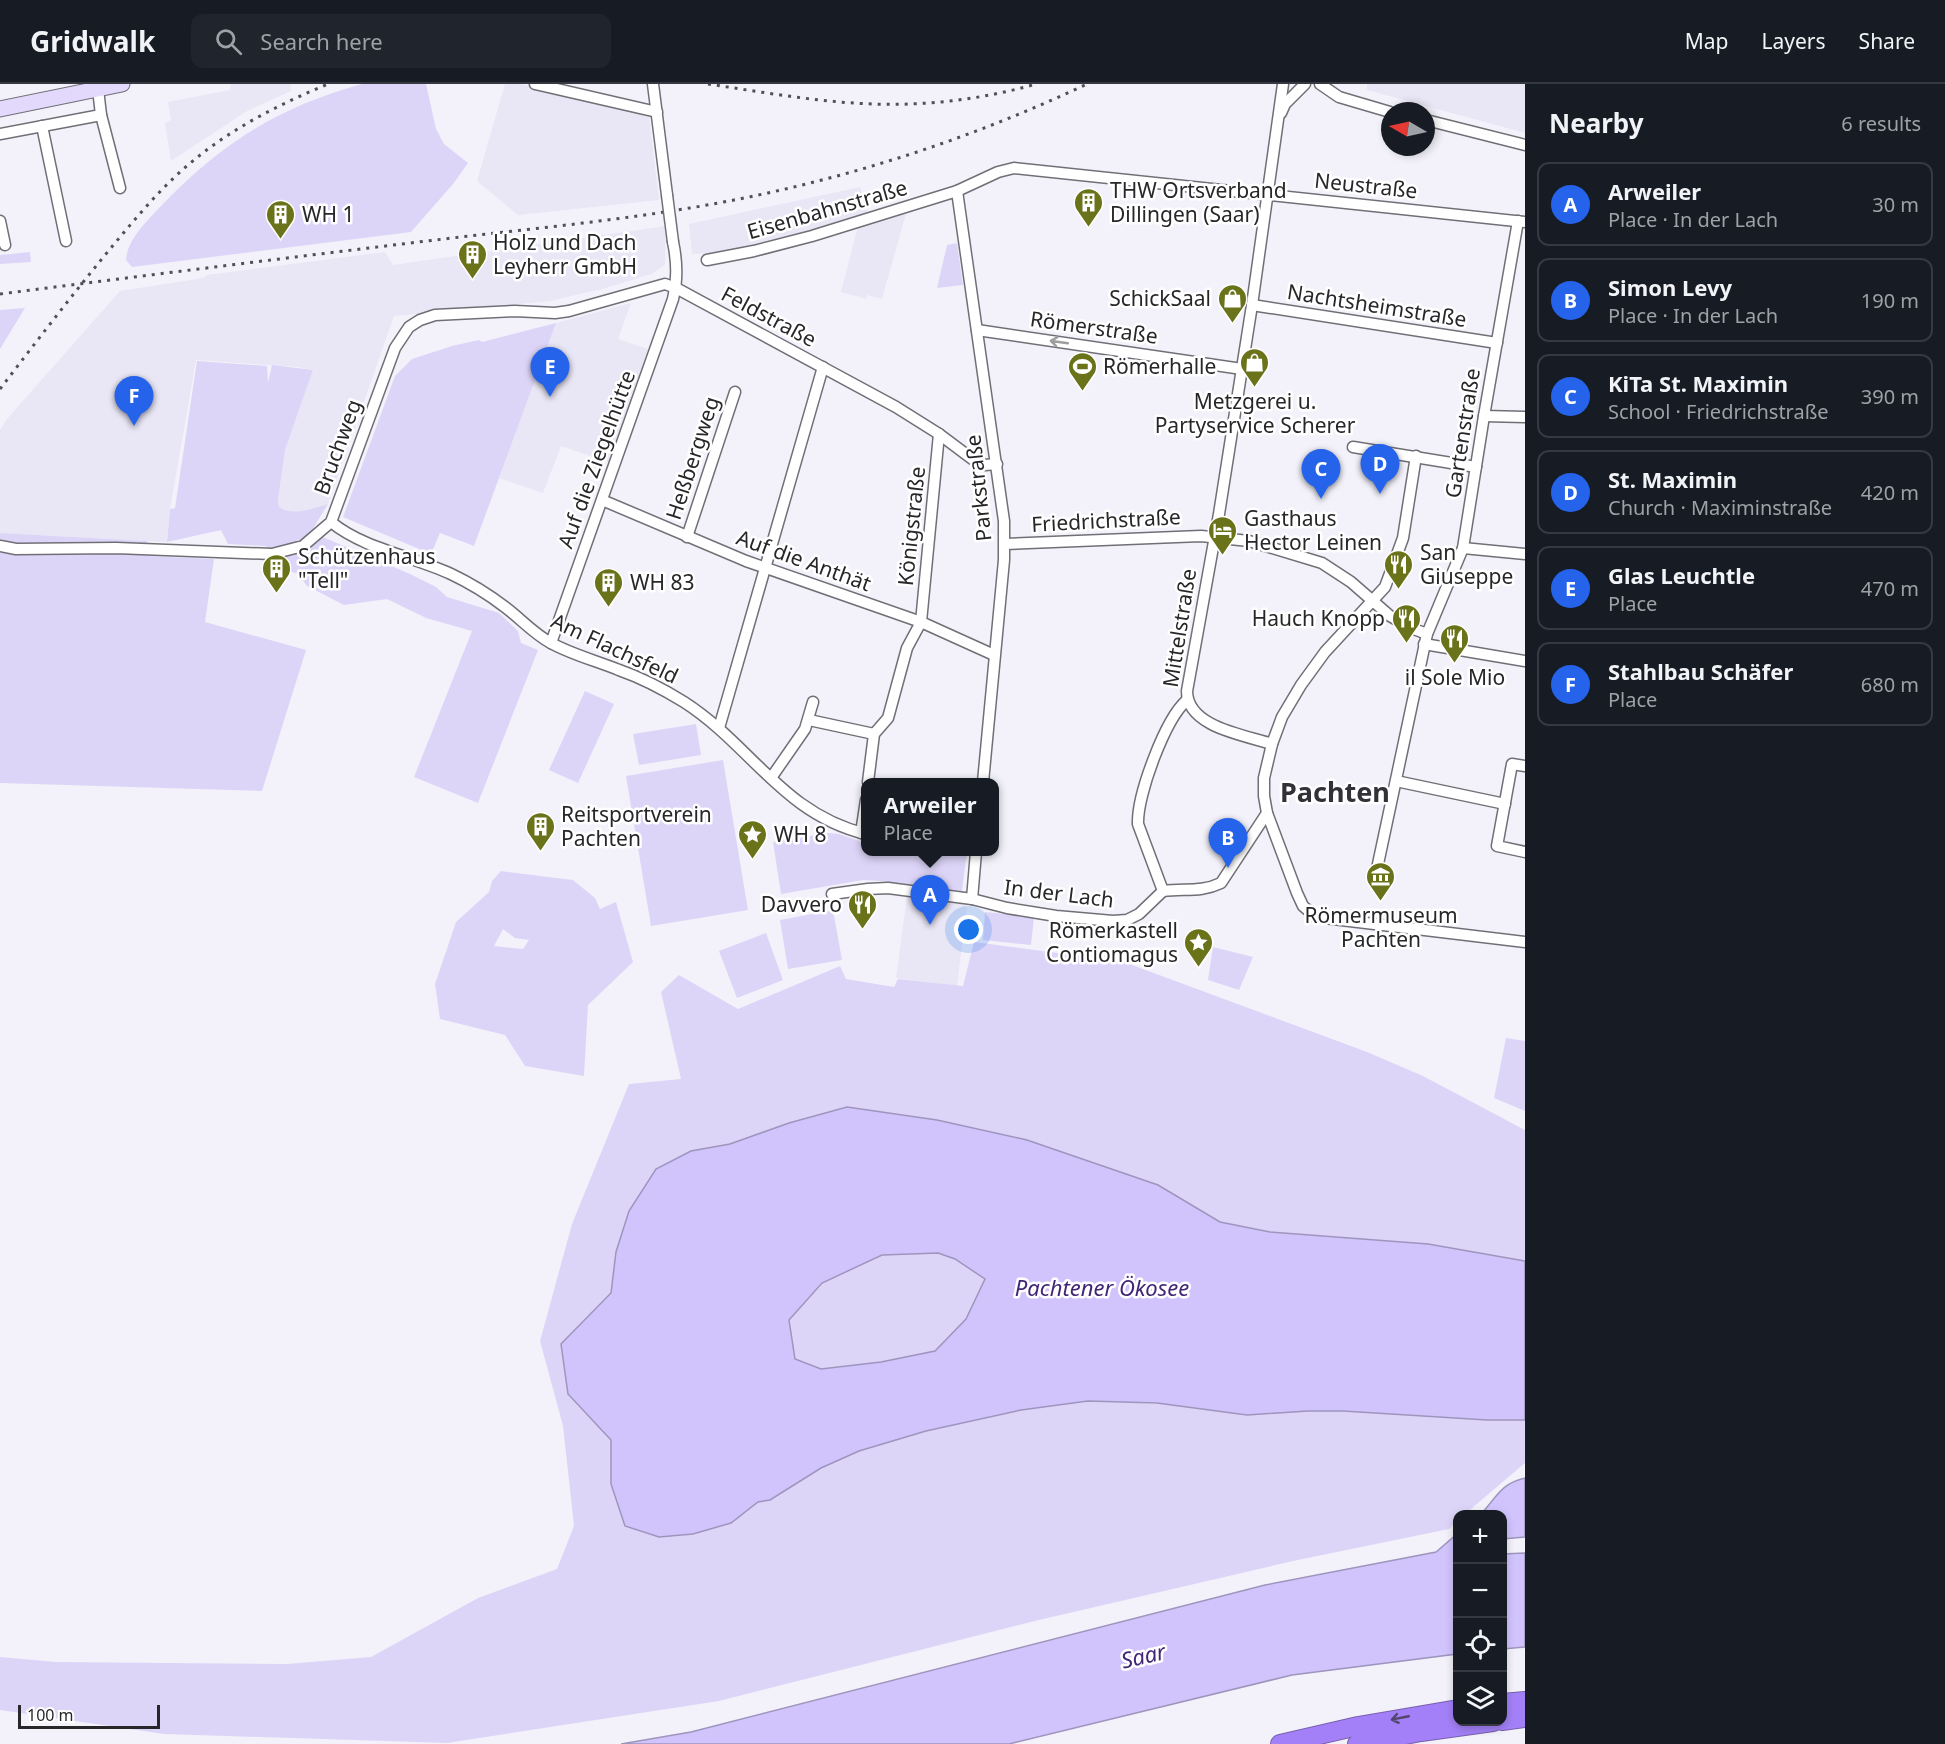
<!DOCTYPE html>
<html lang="en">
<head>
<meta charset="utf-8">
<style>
	body { margin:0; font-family:"Noto Sans",sans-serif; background:#20242c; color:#f1f3f6 }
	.controls { position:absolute; right:18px; bottom:18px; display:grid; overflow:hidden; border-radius:12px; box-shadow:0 3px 9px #0003 }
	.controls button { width:54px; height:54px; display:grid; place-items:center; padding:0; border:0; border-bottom:2px solid #363941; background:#171b24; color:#f1f3f6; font:30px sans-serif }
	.compass { position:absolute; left:1381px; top:18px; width:54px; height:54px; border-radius:50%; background:#171b24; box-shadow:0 3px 9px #0003; rotate:279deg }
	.scale { position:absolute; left:18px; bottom:15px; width:142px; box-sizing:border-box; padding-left:6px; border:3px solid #272629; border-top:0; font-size:16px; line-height:21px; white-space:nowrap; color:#272629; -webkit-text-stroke:4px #fff; paint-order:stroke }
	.you { position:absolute; left:969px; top:846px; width:21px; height:21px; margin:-15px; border:4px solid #fff; border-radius:50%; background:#1a73e8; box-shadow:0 0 0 9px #1a73e833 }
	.badge { display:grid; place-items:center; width:39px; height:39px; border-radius:50%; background:#2563eb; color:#fff; font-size:20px; font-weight:700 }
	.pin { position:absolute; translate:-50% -50px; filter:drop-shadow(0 2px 3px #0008) }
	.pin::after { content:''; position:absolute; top:32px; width:21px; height:18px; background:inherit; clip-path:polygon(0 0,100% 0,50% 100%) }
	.popup { position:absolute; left:861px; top:694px; width:138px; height:78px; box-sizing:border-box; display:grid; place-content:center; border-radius:12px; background:#171b24; filter:drop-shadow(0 2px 4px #0005); font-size:20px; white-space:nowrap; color:#9ea1a6 }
	.popup b { font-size:22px; color:#f1f3f6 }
	.popup::after { content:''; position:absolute; left:50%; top:100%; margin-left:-12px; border:12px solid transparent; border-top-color:#171b24 }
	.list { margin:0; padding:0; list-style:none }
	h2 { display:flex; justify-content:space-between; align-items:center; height:78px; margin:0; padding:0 24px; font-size:26px }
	h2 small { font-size:20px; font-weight:400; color:#9ea1a6 }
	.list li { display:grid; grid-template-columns:39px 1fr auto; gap:18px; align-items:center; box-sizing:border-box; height:84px; margin:0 12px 12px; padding:0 12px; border:2px solid #363941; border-radius:12px }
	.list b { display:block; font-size:22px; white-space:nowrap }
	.list p { margin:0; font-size:20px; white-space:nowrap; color:#9ea1a6 }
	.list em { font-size:20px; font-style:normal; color:#9ea1a6 }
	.icon { flex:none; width:33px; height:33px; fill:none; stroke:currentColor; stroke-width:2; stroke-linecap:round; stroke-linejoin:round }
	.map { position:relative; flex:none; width:1525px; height:1660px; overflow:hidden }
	header { display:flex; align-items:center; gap:36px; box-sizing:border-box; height:84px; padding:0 30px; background:#171b24; border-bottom:2px solid #363941 }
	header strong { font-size:28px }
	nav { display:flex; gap:33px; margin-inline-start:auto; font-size:21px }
	.search { width:420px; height:54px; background:#20242c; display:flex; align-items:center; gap:15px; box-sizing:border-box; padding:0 21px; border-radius:12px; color:#9ea1a6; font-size:22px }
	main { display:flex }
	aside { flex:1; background:#171b24 }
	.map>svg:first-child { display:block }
	.built { fill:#e9e6f5 }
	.green { fill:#ddd5f8; fill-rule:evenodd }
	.water { fill:#d1c4fd; stroke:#9e95bd; stroke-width:1.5; fill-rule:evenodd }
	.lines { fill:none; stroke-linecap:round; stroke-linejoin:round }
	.street-casing { stroke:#706f76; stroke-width:13 }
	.secondary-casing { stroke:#706f76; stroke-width:17 }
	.highway-casing { stroke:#7860af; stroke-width:20 }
	.street { stroke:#fff; stroke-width:10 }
	.secondary { stroke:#e3d9fd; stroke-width:15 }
	.highway { stroke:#a380f7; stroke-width:18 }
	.rail { stroke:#515054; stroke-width:3; stroke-dasharray:3 6; stroke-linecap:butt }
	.street-bridge-casing { stroke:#706f76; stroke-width:13; stroke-linecap:butt }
	.street-bridge { stroke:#fff; stroke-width:10 }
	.oneway { stroke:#9e9d9f }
	.oneway2 { stroke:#524671 }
	.labels { text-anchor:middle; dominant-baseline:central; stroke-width:5; stroke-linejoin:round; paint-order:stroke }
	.street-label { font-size:21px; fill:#272629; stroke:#fff }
	.poi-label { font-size:21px; fill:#272629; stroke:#fff; text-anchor:start }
	.water-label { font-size:22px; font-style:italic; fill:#422676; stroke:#fff }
	.district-label { font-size:27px; font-weight:bold; fill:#323137; stroke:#fff }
</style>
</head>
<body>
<header>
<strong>Gridwalk</strong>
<div class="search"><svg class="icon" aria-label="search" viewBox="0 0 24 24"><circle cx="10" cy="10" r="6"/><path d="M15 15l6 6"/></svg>Search here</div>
<nav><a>Map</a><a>Layers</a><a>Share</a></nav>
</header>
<main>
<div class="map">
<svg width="1525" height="1660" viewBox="0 0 1525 1660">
	<rect width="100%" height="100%" fill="#f3f2fa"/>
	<g class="built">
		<polygon points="231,0 290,0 291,7 247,27 171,77 165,39 171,36 168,18 230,6"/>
		<polygon points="505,0 520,0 546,5 649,33 659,116 518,131 477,97"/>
		<polygon points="1367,0 1525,0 1525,49 1367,6"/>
		<polygon points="860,103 868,131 866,132 768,158 722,168 692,170 689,140"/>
		<polygon points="906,129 882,215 867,211 866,215 841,208 858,142"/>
		<polygon points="666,142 665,181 651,190 606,204 550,217 394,232 328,420 293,429 284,427 279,423 278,416 285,366 313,286 297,283 196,276 170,425 167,458 0,449 0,346 7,335 120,207 204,194 207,191 385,168 393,181"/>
		<polygon points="631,219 618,255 648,265 608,378 561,362 543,409 499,394 556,239"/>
		<polygon points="907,813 967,821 957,902 896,894"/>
	</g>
	<g class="green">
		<path d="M 362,0 L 426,0 L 436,45 L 444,60 L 468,79 L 453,100 L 411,148 L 132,183 L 126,176 C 127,156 147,137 160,123 C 222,59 276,24 362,0 Z"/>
		<polygon points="957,159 963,201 937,204 947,161"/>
		<polygon points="30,168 31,178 0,180 0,171"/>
		<polygon points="25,224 0,265 0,226"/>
		<polygon points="556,239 474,462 440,449 431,470 343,433 395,292 412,275 452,262 479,256 482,258"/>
		<path d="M 197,277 L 267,282 L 268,299 L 272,281 L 313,286 L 285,366 L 278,416 L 279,423 C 293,433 312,424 328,420 L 311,448 L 410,490 L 436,503 L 447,513 L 499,529 L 518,547 L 521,559 L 538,566 L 478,719 L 414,693 L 472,547 L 426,534 L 387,515 L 344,521 L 307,502 L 298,490 L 274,482 L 266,462 L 228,460 L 221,446 L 167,458 L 170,425 L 175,424 Z"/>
		<polygon points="0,449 147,457 151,472 214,475 205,538 306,566 262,707 0,699"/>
		<polygon points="585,607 614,620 578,699 549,686"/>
		<polygon points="696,640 701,671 639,681 633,650"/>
		<polygon points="723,676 748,826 651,842 626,692"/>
		<polygon points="828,749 839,750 865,759 866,768 967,768 962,807 880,797 863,796 781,810 773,758"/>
		<path d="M 501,787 L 573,796 L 595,814 L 600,825 L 616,818 L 633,878 L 588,921 L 584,992 L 525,982 L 505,951 L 440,935 L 435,900 L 456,838 L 489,808 L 492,797 ZM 503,845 L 515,854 L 529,856 L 523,865 L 494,862 Z"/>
		<polygon points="833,826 842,876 788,885 780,836"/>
		<polygon points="985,828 1034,833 1031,861 983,856"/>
		<polygon points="766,849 783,896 737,914 719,867"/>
		<polygon points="974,858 1124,878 1367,968 1423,992 1525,1046 1525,1177 1428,1160 1270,1148 1220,1138 1158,1101 1027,1056 937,1036 847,1023 789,1039 730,1060 691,1067 616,1168 611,1209 561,1260 568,1310 611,1356 611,1400 731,1439 758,1418 770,1416 821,1384 859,1367 926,1347 1021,1326 1088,1317 1343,1327 1487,1336 1525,1336 1525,1379 1465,1430 1458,1430 1457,1437 1449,1445 1293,1477 1039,1536 719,1617 447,1659 164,1650 0,1626 0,1573 56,1578 287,1580 371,1573 478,1514 557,1485 574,1442 563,1342 540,1257 572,1140 629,1000 681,995 661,908 679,891 738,925 840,882 846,895 894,903 898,895 963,902"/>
		<polygon points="1213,863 1253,873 1239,906 1208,896"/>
		<polygon points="1506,954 1525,957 1525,1027 1494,1014"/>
		<polygon points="938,1169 955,1175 986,1195 966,1235 935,1267 881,1278 821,1285 795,1275 789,1236 822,1199 882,1171"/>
	</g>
	<g class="water">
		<path d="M 847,1023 L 937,1036 L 1027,1056 L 1158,1101 L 1220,1138 L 1270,1148 L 1428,1160 L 1525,1177 L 1525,1336 L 1487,1336 L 1343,1327 L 1308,1327 L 1247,1331 L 1157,1319 L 1088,1317 L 1021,1326 L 926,1347 L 859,1367 L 821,1384 L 770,1416 L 758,1418 L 731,1439 L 693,1450 L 659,1453 L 625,1442 L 611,1400 L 611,1356 L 568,1310 L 561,1260 L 611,1209 L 616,1168 L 629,1127 L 656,1085 L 691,1067 L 730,1060 L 789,1039 ZM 938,1169 L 955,1175 L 985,1195 L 966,1235 L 935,1267 L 881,1278 L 821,1285 L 795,1275 L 789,1236 L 822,1199 L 882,1171 Z"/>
		<path d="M 1525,1394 L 1525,1453 L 1503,1455 L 1502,1430 L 1481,1430 C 1497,1413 1500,1400 1525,1394 Z"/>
		<polygon points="1457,1450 1457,1570 1292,1591 1009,1660 621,1660 691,1648 1265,1501 1436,1468"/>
		<polygon points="1525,1469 1525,1563 1503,1565 1503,1470"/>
	</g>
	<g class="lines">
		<defs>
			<g id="street">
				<polyline points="535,0 657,28"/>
				<polyline points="653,0 667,111"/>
				<polyline points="1320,0 1339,13 1390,28"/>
				<polyline points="98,5 101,31 120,104"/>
				<polyline points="1281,29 1285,20 1305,0"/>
				<polyline points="1426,36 1525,61"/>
				<polyline points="42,42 66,157"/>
				<polyline points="0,50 101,31"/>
				<polyline points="957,107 1004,437 1004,476 983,698"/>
				<polyline points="0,137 5,161"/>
				<polyline points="707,176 754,167 812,152 957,107 998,88 1014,84 1525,138"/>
				<polyline points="1252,221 1497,259"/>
				<polyline points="977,246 1242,285"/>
				<polyline points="1484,332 1525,333"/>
				<polyline points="1353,363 1476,383"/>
				<polyline points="1416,372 1403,454 1385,503 1325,568 1301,601 1282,633 1272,660 1264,694 1264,712 1267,729 1297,809 1303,822 1316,833 1525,858"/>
				<polyline points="602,416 746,477 921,538 994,571"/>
				<path d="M 331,438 C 364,465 412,472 451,490 C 470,499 488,510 505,523 C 521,535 534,550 551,559 C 573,571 597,577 619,586 C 642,594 663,605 684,618 C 751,661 783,730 866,750"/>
				<polyline points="687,453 735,308"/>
				<polyline points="1005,460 1201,452 1249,457 1322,479 1351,498 1390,532 1411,544 1427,550"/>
				<polyline points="0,462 16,465 116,464 272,470 303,462 331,438 395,264 409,243 420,236 435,231 515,227 555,229 569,227 665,200 676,204 896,323 939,350 975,377 985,381 997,380"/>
				<polyline points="1463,464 1525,470"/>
				<path d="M 551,559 L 673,215 C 678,195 677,177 673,158"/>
				<polyline points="1424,560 1525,577"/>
				<polyline points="809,636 874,650"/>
				<polyline points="719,644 823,283"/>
				<path d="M 1272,660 C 1244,651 1187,643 1187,607 L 1219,430 L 1252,221 L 1283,0"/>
				<polyline points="1525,682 1512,680 1497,762 1525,768"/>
				<polyline points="771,694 805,645 813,618"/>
				<polyline points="1396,697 1505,720"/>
				<polyline points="868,698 874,650 888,634 907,564 921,538 939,350"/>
				<polyline points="861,749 866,716"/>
				<polyline points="1378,780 1427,550 1463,464 1484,332 1518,137"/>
				<path d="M 1163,807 L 1138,740 C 1137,711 1165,635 1187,616"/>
				<path d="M 832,810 L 868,805 L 888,804 L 972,815 L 1007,824 L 1056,832 L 1113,837 L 1127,836 L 1139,830 L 1163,807 C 1185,804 1200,809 1221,799 L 1267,729"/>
				<polyline points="972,815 976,768"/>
			</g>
			<polyline id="secondary" points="0,25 122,0"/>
			<g id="highway">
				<polyline points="1502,1619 1525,1617"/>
				<polyline points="1502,1637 1525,1634"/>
				<polyline points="1280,1660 1358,1642 1458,1625"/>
				<polyline points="1357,1660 1421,1648 1493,1638"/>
			</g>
		</defs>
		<use href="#street" class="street-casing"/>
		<use href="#secondary" class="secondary-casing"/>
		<use href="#highway" class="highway-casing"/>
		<use href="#street" class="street"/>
		<use href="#secondary" class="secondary"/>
		<use href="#highway" class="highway"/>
		<g class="rail">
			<path d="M 708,0 C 762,8 817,18 872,20 C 927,22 984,15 1036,0"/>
			<path d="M 0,210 C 142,192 285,174 427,157 C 534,144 643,135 749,113 C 865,89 979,51 1087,0"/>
			<path d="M 0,305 C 36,258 72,211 110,165 C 136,134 162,102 194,76 C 234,43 280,20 328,0"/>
		</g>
		<defs>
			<polyline id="street-bridge" points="667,111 673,158"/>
		</defs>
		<use href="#street-bridge" class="street-bridge-casing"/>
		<use href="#street-bridge" class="street-bridge"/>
	</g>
	<defs><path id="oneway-shaft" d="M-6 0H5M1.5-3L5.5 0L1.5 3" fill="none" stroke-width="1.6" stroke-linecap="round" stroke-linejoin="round" transform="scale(1.5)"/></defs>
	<use class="oneway" href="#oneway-shaft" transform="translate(1059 258) rotate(-172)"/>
	<use class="oneway2" href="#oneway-shaft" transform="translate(1400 1634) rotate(169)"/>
	<defs>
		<symbol id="building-pin" viewBox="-11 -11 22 30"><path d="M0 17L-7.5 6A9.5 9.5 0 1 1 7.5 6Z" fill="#6a721a" stroke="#fff"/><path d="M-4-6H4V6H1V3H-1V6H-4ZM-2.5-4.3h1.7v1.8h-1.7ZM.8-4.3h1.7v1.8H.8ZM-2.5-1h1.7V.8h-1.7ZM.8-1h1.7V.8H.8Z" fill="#fff"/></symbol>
		<symbol id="shop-pin" viewBox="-11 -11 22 30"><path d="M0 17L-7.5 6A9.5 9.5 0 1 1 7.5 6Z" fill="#6a721a" stroke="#fff"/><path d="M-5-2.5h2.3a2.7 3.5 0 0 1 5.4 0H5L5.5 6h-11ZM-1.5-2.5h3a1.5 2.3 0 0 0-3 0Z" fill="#fff"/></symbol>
		<symbol id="stadium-pin" viewBox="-11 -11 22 30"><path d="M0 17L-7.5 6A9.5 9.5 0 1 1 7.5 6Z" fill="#6a721a" stroke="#fff"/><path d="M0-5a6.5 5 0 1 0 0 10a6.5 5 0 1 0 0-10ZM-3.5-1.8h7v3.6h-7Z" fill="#fff"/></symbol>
		<symbol id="hotel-pin" viewBox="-11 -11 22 30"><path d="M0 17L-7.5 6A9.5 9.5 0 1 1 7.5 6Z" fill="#6a721a" stroke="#fff"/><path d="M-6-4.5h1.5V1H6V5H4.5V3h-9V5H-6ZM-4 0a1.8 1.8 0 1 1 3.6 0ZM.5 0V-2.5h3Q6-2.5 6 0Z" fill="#fff"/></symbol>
		<symbol id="restaurant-pin" viewBox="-11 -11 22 30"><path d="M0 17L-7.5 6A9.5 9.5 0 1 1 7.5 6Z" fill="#6a721a" stroke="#fff"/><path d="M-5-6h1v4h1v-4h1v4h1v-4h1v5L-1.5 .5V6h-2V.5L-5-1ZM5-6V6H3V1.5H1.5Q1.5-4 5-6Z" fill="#fff"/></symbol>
		<symbol id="sight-pin" viewBox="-11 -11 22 30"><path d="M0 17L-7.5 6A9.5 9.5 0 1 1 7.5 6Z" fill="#6a721a" stroke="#fff"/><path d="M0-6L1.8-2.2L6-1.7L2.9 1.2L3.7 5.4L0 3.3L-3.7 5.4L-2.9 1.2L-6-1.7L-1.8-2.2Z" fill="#fff"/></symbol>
		<symbol id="museum-pin" viewBox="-11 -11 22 30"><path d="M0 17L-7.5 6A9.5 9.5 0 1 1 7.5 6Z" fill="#6a721a" stroke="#fff"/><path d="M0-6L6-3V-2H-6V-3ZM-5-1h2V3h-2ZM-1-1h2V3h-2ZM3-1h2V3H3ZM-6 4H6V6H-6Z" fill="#fff"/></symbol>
	</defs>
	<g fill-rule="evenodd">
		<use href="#building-pin" x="1072" y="102" width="33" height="45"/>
		<use href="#building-pin" x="264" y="114" width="33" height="45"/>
		<use href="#building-pin" x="456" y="154" width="33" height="45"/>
		<use href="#shop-pin" x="1216" y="198" width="33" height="45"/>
		<use href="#shop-pin" x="1238" y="262" width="33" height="45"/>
		<use href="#stadium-pin" x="1066" y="266" width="33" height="45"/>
		<use href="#hotel-pin" x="1206" y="430" width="33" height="45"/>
		<use href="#restaurant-pin" x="1382" y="464" width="33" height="45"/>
		<use href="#building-pin" x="260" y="468" width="33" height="45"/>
		<use href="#building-pin" x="592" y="482" width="33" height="45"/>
		<use href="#restaurant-pin" x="1390" y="518" width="33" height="45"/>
		<use href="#restaurant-pin" x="1438" y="538" width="33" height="45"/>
		<use href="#building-pin" x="524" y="726" width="33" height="45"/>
		<use href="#sight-pin" x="736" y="734" width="33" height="45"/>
		<use href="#museum-pin" x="1364" y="776" width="33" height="45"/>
		<use href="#restaurant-pin" x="846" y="804" width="33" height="45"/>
		<use href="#sight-pin" x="1182" y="842" width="33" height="45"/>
	</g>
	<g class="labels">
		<g class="street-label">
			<text transform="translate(1366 101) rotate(6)">Neustraße</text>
			<text transform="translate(827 125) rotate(-16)">Eisenbahnstraße</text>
			<text transform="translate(1377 221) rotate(9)">Nachtsheimstraße</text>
			<text transform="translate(769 232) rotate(28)">Feldstraße</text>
			<text transform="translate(1094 243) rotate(8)">Römerstraße</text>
			<text transform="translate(1462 349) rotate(-81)">Gartenstraße</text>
			<text transform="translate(337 363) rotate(-70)">Bruchweg</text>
			<text transform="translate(692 374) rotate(-72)">Heßbergweg</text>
			<text transform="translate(596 375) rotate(-70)">Auf die Ziegelhütte</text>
			<text transform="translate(978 404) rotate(-96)">Parkstraße</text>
			<text transform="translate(1106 436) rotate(-3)">Friedrichstraße</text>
			<text transform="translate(911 442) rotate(-84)">Königstraße</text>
			<text transform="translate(804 476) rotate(20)">Auf die Anthät</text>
			<text transform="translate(1179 544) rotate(-81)">Mittelstraße</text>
			<text transform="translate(615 564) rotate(25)">Am Flachsfeld</text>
			<text transform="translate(1059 809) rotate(7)">In der Lach</text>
		</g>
		<g class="poi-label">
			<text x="1110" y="106">THW Ortsverband<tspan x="1110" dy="24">Dillingen (Saar)</tspan></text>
			<text x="302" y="130">WH 1</text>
			<text x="493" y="158">Holz und Dach<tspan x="493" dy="24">Leyherr GmbH</tspan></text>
			<text x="1211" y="214" text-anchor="end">SchickSaal</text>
			<text x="1103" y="282">Römerhalle</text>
			<text x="1255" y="317" text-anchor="middle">Metzgerei u.<tspan x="1255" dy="24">Partyservice Scherer</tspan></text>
			<text x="1244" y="434">Gasthaus<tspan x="1244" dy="24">Hector Leinen</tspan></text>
			<text x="1420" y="468">San<tspan x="1420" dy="24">Giuseppe</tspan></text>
			<text x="298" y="472">Schützenhaus<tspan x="298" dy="24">"Tell"</tspan></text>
			<text x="630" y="498">WH 83</text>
			<text x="1385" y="534" text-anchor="end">Hauch Knopp</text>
			<text x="1455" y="593" text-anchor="middle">il Sole Mio</text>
			<text x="561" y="730">Reitsportverein<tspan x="561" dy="24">Pachten</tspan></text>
			<text x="774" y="750">WH 8</text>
			<text x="842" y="820" text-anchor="end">Davvero</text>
			<text x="1381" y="831" text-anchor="middle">Römermuseum<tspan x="1381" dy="24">Pachten</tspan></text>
			<text x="1178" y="846" text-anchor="end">Römerkastell<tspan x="1178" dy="24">Contiomagus</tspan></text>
		</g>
		<g class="water-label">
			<text x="1102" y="1203">Pachtener Ökosee</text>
			<text transform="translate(1143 1571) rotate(-13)">Saar</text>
		</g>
		<g class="district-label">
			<text x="1335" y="707">Pachten</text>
		</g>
	</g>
</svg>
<div class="controls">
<button>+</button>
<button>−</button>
<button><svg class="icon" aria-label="locate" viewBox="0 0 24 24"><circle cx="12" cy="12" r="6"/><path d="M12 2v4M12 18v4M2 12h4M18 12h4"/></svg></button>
<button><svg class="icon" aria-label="layers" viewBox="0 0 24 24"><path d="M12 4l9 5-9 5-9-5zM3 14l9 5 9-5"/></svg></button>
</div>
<svg class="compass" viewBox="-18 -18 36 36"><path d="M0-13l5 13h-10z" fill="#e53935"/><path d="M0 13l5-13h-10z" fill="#9ea1a6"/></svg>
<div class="scale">100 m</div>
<div class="you"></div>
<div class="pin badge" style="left:930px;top:841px">A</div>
<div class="popup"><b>Arweiler</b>Place</div>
<div class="pin badge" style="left:1228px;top:784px">B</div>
<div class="pin badge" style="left:1321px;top:415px">C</div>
<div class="pin badge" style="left:1380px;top:410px">D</div>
<div class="pin badge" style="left:550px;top:313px">E</div>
<div class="pin badge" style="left:134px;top:342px">F</div>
</div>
<aside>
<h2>Nearby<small>6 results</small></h2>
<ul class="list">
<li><span class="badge">A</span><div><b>Arweiler</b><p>Place · In der Lach</p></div><em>30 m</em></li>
<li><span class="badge">B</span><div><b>Simon Levy</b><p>Place · In der Lach</p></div><em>190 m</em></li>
<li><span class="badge">C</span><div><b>KiTa St. Maximin</b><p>School · Friedrichstraße</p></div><em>390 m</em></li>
<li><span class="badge">D</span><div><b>St. Maximin</b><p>Church · Maximinstraße</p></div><em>420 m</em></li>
<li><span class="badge">E</span><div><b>Glas Leuchtle</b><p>Place</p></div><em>470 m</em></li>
<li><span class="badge">F</span><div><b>Stahlbau Schäfer</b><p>Place</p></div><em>680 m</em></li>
</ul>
</aside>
</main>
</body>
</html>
